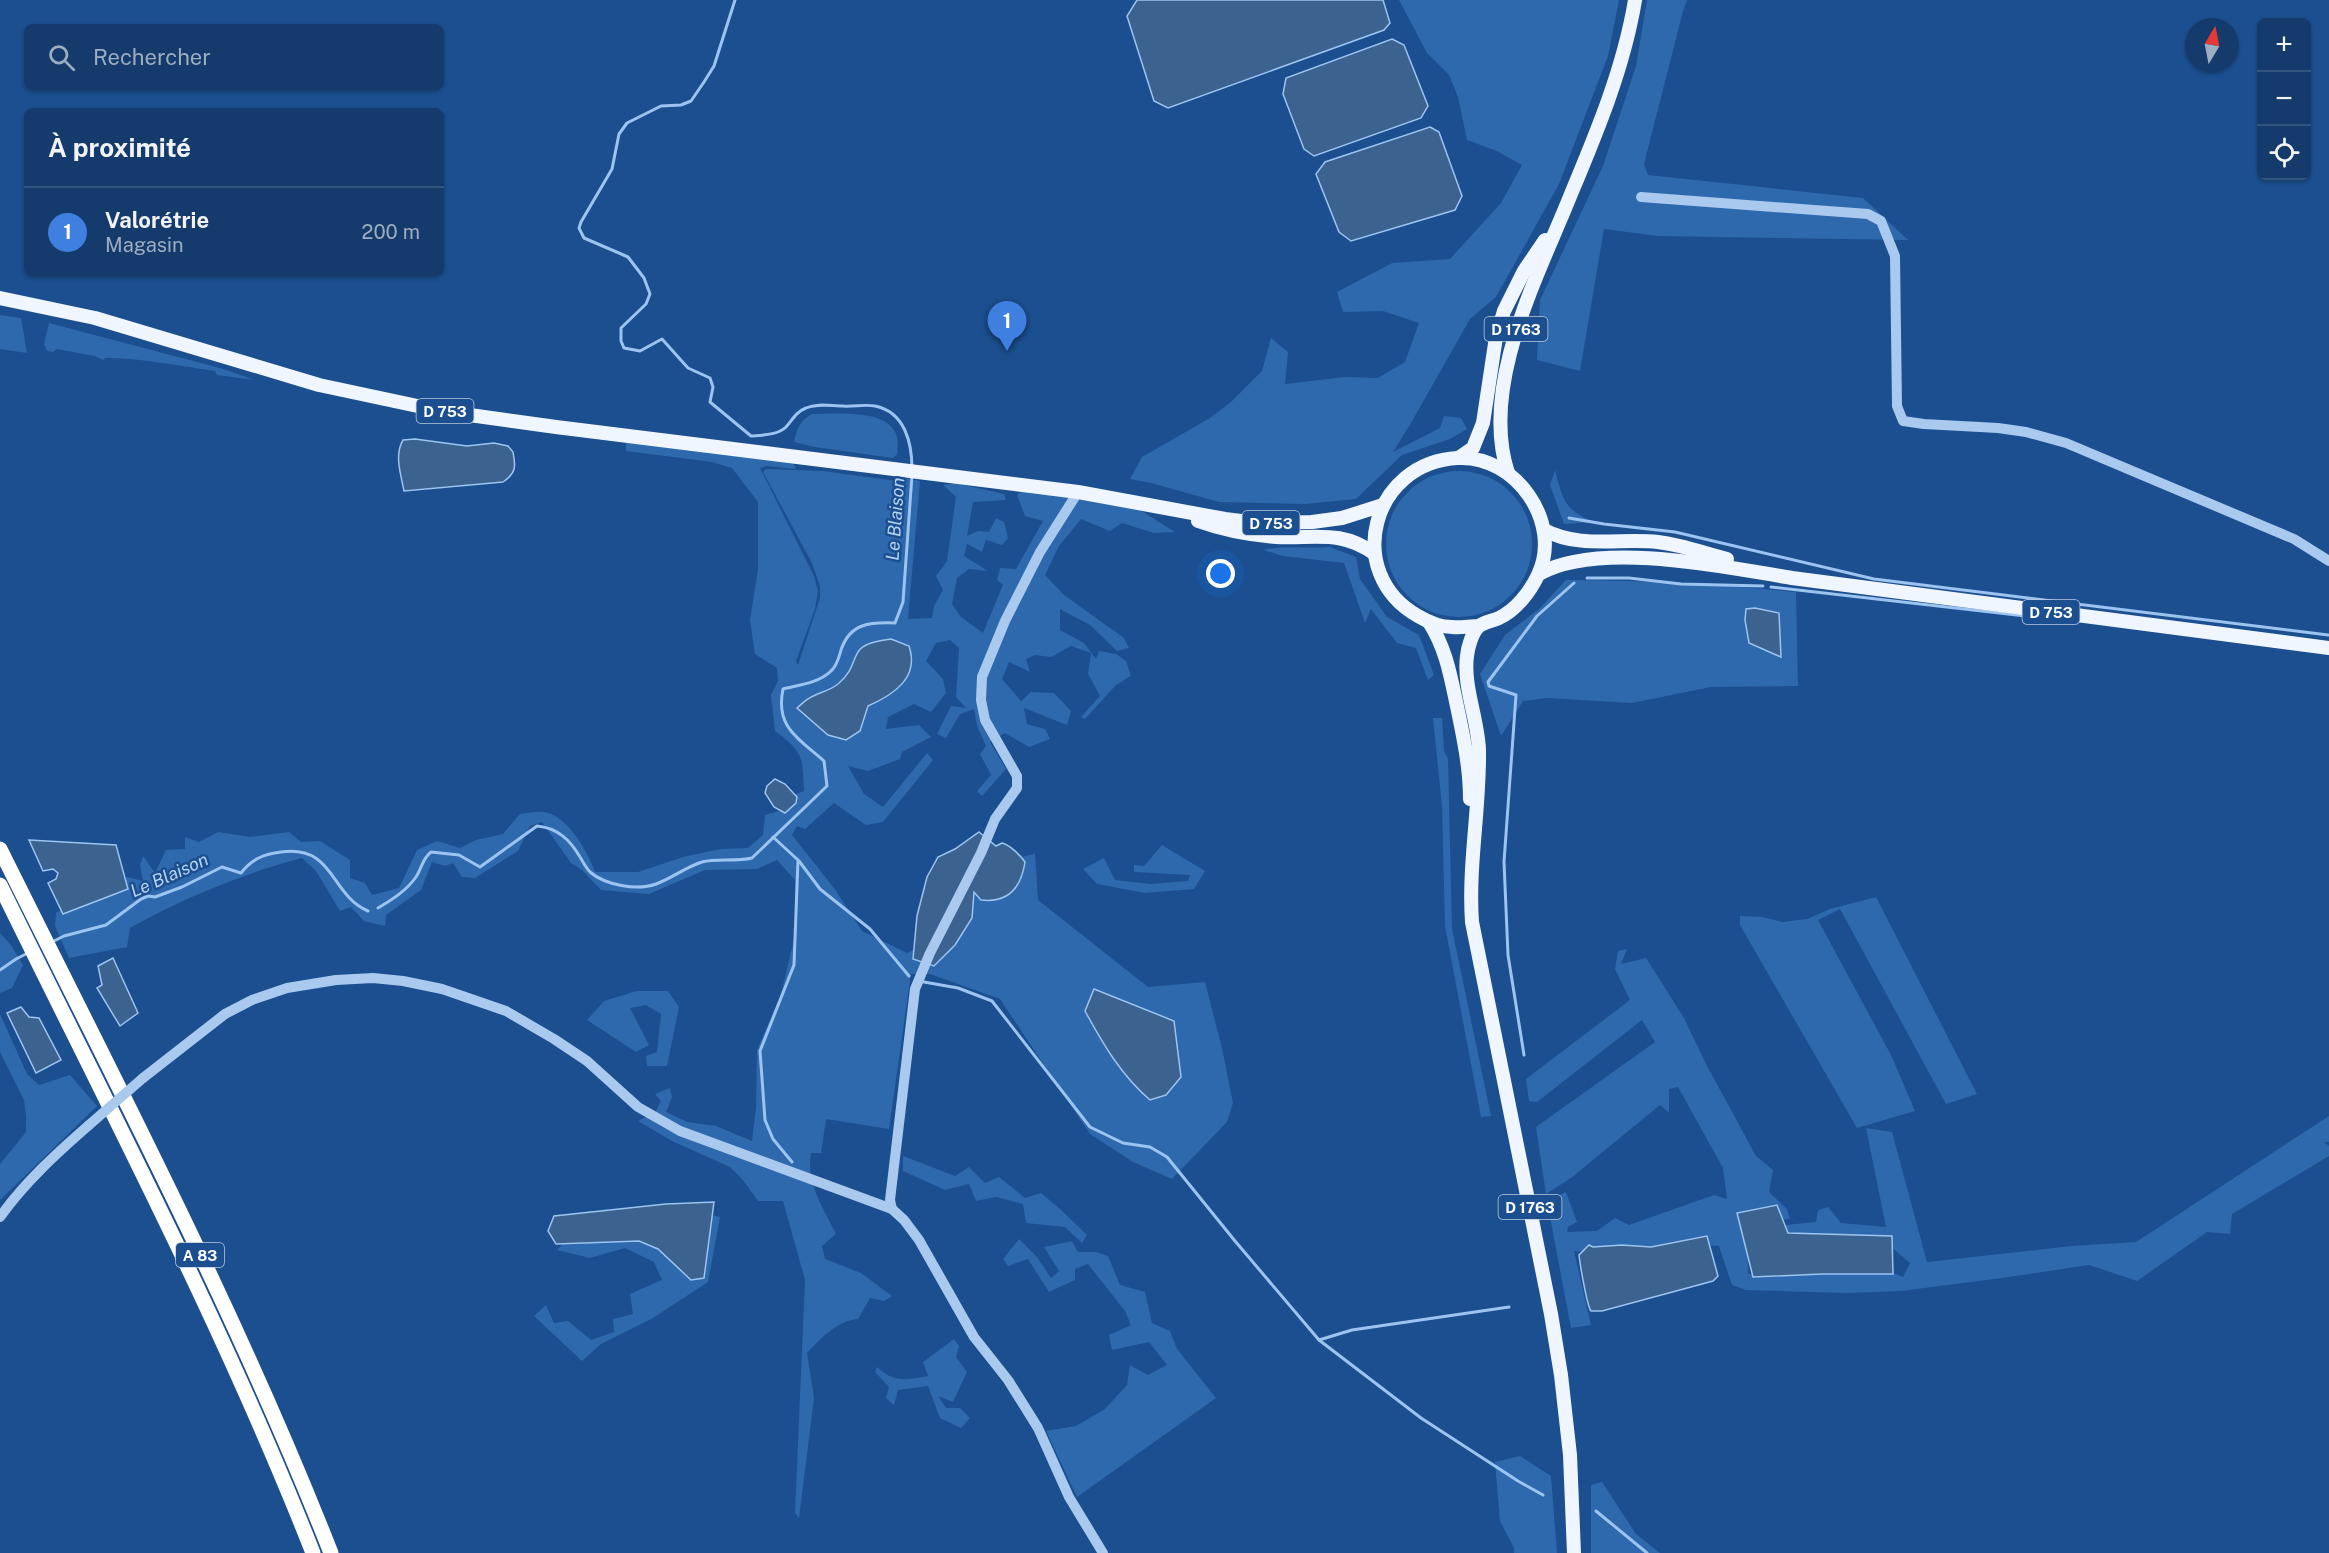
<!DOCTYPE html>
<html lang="fr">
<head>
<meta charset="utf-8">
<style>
	body { margin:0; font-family:"Public Sans",sans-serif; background:#1d4271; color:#f1f3f6 }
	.controls { position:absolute; right:18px; top:18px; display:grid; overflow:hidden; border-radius:9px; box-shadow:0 2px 4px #0004 }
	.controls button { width:54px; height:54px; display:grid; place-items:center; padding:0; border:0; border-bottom:2px solid #33557e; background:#143b6b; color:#f1f3f6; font:30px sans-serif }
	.compass { position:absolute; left:2185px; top:18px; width:54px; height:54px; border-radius:50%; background:#143b6b; box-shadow:0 2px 4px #0004; rotate:10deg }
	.you { position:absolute; left:1221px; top:574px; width:21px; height:21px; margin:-15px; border:4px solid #fff; border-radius:50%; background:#1a73e8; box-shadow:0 0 0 9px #1a73e833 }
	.badge { display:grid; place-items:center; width:39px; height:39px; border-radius:50%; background:#ffd166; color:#fff; font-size:20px; font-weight:700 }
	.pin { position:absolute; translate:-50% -50px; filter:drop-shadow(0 2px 3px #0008) }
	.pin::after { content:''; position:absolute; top:32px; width:21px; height:18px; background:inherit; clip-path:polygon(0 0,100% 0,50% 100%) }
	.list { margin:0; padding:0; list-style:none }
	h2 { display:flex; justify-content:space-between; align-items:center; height:78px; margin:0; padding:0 24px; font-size:26px }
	h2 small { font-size:20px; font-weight:400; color:#9dadc1 }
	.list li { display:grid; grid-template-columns:39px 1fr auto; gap:18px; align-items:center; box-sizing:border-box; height:90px; padding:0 24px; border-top:2px solid #33557e }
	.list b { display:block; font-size:22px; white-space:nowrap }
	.list p { margin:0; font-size:20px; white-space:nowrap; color:#9dadc1 }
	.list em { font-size:20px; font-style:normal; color:#9dadc1 }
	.icon { flex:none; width:33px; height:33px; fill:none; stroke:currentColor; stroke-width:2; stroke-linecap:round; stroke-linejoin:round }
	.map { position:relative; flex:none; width:2329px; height:1553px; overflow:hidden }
	.search { position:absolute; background:#143b6b; box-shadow:0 2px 4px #0004; left:24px; top:24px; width:420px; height:66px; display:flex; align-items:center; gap:15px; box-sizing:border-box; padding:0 21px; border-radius:9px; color:#9dadc1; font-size:22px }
	.panel { position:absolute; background:#143b6b; box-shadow:0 2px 4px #0004; left:24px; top:108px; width:420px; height:168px; border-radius:9px }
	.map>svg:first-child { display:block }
	.green { fill:#2e69ad }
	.water { fill:#3c6290; stroke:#9cc4f0; stroke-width:1.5 }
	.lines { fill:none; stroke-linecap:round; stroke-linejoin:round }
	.stream { stroke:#9cc4f0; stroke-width:3 }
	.minor { stroke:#a9c9ee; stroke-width:10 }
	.major { stroke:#f0f6ff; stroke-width:14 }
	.highway { stroke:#fff; stroke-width:15 }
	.minor-bridge { stroke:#a9c9ee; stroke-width:10 }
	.labels { text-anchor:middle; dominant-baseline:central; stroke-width:5; stroke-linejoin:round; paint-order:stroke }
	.shield { fill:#1b4f8f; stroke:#bbcadd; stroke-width:1.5 }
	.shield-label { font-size:15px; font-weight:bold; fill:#fff }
	.water-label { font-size:18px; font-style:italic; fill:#b5d3f5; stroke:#1b4f8f }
</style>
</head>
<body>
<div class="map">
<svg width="2329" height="1553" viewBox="0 0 2329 1553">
	<rect width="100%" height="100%" fill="#1b4f8f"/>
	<g class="green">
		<polygon points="1399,0 1619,0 1608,56 1559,184 1496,297 1470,319 1411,423 1393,452 1440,428 1444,416 1461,418 1467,429 1450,439 1402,455 1356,499 1305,504 1219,502 1151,483 1130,479 1142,457 1210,418 1231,402 1262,371 1271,338 1288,352 1285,384 1345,377 1378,378 1405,362 1419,323 1383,311 1343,312 1337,292 1392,263 1450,259 1501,203 1522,165 1497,151 1467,140 1458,97 1449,75 1427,53"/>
		<polygon points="1647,0 1687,0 1683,11 1644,164 1648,175 1863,198 1908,240 1658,236 1604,229 1580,371 1537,360 1540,300 1603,166 1636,66"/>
		<polygon points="0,315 21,318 27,353 0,349"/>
		<path d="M 49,323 L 220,368 L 255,380 L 217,375 L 215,371 C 179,366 142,358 105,358 L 104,360 L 94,356 L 57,349 L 53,352 L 47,351 L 44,344 Z"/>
		<path d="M 812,414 C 842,414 907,406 897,454 L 893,458 L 815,447 L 794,442 C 797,429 800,420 812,414 Z"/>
		<path d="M 626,440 L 746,455 L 793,463 L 796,469 L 766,466 L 760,468 L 814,576 L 818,591 L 815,609 L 796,661 L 798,665 L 820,598 L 820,586 L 812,563 L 763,472 L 766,469 L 823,471 L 904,482 L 905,478 L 920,481 L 908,619 L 932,618 L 934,606 L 943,590 L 936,576 L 947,561 L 956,497 L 943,485 L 955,483 L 1004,494 L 1006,500 L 973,502 L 967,536 L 978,531 L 989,532 L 996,518 L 1004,522 L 1008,538 L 1002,545 L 986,540 L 982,552 L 967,544 L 964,556 L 988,571 L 969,569 L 957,578 L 952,604 L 961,617 L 983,633 L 1003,585 L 997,580 L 1000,568 L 1016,569 L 1043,521 L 1025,516 L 1017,495 L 1023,490 L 1140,510 L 1175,532 L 1154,533 L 1122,523 L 1110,531 L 1081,519 L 1059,546 L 1045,575 L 1064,595 L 1124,638 L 1129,648 L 1117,651 L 1090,625 L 1060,609 L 1060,630 L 1084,643 L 1096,659 L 1099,651 L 1116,654 L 1126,661 L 1131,676 L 1116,685 L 1085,719 L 1081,717 L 1100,696 L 1088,674 L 1091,653 L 1071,646 L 1051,657 L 1035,655 L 1026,659 L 1030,672 L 1009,662 L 1002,679 L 1021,701 L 1031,692 L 1054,693 L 1071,711 L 1067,725 L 1024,708 L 1027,724 L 1045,729 L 1050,739 L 1029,747 L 1005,733 L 990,742 L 1006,769 L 982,796 L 977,791 L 991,775 L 980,754 L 986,746 L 977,726 L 974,709 L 960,714 L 946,738 L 937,734 L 951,706 L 966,708 L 956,697 L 959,648 L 950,640 L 936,643 L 926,661 L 943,679 L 946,693 L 931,712 L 914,704 L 888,717 L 886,729 L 919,725 L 931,737 L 902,752 L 900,759 L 868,771 L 848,766 L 864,794 L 883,807 L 927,753 L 933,760 L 883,822 L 866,825 L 834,803 L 805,829 L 797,826 L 792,835 L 834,888 L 862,931 L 907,953 L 955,932 L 974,890 L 1025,863 L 1021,857 L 1035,854 L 1038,900 L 1148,987 L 1205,982 L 1222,1048 L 1233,1103 L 1227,1122 L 1172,1179 L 1133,1162 L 1090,1134 L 1000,999 L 930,974 L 911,974 L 889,1129 L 826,1119 L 821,1153 L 811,1153 C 806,1184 823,1207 836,1234 L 822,1246 L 825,1259 L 861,1273 L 892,1296 L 884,1301 L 870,1298 L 858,1319 C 838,1320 820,1339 807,1353 L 814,1398 L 799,1518 L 795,1513 L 805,1280 L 783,1201 L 758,1201 L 743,1180 L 730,1167 L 672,1141 L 638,1121 L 656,1111 L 661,1101 L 655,1094 L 670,1088 L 672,1097 L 666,1112 L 687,1122 L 716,1126 L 752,1141 L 756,1108 L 757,1050 L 781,994 L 795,935 L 795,880 L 777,860 L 757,869 L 705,870 L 649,894 L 601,890 L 582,870 L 571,863 L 542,822 L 530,826 L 518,851 L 475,878 L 462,877 L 453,863 L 445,866 L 432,862 L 421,890 L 386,915 L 385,926 L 364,921 L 351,907 L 340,911 L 316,871 L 302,858 C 242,874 183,898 130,928 L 127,947 L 69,958 L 55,926 L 56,913 L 69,904 L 116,886 L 127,877 L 143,881 L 140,865 L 143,856 L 155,873 L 166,850 L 185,849 L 185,837 L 199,842 L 218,832 L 250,837 L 289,832 L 301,842 L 320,841 L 350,860 L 350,878 L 365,883 L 372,895 L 399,888 L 417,850 L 437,841 L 460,848 L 476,840 L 503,834 L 520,814 C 528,813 537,811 544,812 C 567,815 588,852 595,872 L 638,872 L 683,857 L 720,849 L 748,848 L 763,835 L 765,815 L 783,810 L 786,798 L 804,791 C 802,755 804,753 775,731 L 771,695 L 778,681 L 777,668 L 755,654 L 750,620 L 758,569 L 758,502 L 732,468 L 712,462 L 626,451 Z"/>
		<path d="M 1555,470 C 1563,500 1564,509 1593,522 L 1564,524 L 1550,485 Z"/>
		<circle cx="1459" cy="544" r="73"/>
		<path d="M 1330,547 L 1356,557 L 1360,579 L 1387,617 L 1419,635 L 1434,675 L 1428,680 L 1416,648 L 1397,643 L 1371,609 L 1365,623 L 1344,563 L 1283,556 L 1263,550 C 1284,545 1308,549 1330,547 Z"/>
		<path d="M 1566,580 C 1643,580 1719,584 1796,592 L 1798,686 L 1711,687 L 1632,703 L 1547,698 L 1523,701 L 1501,736 L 1480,674 L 1505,635 L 1539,609 Z"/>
		<polygon points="1433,718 1442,718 1444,751 1448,759 1452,929 1491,1116 1481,1117 1445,926 1442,806"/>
		<polygon points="1162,845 1205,871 1194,889 1145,893 1097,884 1083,869 1104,858 1115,880 1151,884 1188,881 1190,875 1134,872 1134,865 1144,866"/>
		<polygon points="1876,897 1977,1094 1946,1104 1840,909 1818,920 1891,1055 1915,1111 1857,1128 1740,925 1740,916 1762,917 1783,922 1807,919 1830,909"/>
		<polygon points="0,933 11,945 23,965 12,988 0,993"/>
		<polygon points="1627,949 1621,964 1646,958 1684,1018 1706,1064 1756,1156 1773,1170 1769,1192 1787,1209 1790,1219 1777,1220 1747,1217 1748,1274 1873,1265 1903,1277 1910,1263 1883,1240 1784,1238 1785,1225 1816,1222 1818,1210 1828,1207 1841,1223 1886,1227 1866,1128 1892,1132 1927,1262 2072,1246 2136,1242 2329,1116 2329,1142 2324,1142 2329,1146 2329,1156 2232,1214 2230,1234 2207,1232 2137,1281 2089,1265 2002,1278 1901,1291 1847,1293 1746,1290 1732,1285 1719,1246 1692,1244 1640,1255 1574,1251 1591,1325 1571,1328 1547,1201 1566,1192 1577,1222 1568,1227 1567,1232 1597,1231 1615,1218 1629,1225 1714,1195 1727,1199 1723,1168 1678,1087 1669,1089 1669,1113 1660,1105 1571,1178 1546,1194 1536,1127 1655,1042 1642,1020 1537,1102 1529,1101 1526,1079 1630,1000 1615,969 1618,951"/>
		<polygon points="637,991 668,991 679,1007 667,1066 647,1066 646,1056 657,1052 661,1014 646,1005 630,1008 649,1045 636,1052 587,1020 604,1001"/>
		<polygon points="0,1014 27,1074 39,1085 70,1075 97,1106 0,1200 0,1164 26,1132 26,1116 24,1100 0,1052"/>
		<polygon points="903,1156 955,1176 969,1167 985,1183 999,1177 1025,1198 1041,1193 1060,1209 1087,1235 1082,1243 1065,1227 1026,1223 1023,1204 996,1197 976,1201 969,1184 945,1190 903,1171"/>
		<polygon points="705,1213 720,1217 708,1282 653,1318 601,1344 582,1361 534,1316 546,1305 554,1323 568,1321 591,1340 614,1332 613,1319 633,1314 630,1294 662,1280 654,1262 625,1248 590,1258 557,1250 574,1232"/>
		<polygon points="1019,1239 1037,1257 1051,1278 1059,1271 1044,1247 1072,1241 1078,1252 1096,1252 1108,1256 1120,1285 1145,1292 1152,1323 1170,1331 1177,1349 1216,1398 1077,1497 1046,1431 1076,1426 1105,1409 1127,1385 1130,1365 1148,1375 1167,1365 1149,1342 1112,1350 1109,1335 1131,1325 1125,1311 1088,1264 1075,1269 1075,1280 1049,1292 1028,1259 1008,1266 1003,1259"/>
		<path d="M 954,1339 L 959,1346 L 956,1357 L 967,1372 L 953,1402 L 938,1396 L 946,1408 L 960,1408 L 970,1418 L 961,1428 L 940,1418 L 928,1386 L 898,1390 L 894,1405 L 886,1398 L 889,1387 L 875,1372 L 877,1367 C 894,1383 906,1380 928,1376 L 923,1362 Z"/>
		<polygon points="1520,1456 1551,1476 1557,1553 1514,1553 1514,1548 1500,1521 1495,1462"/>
		<polygon points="1602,1482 1636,1534 1660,1553 1591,1553 1591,1485"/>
	</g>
	<g class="water">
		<polygon points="1137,0 1383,0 1390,23 1384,30 1168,108 1154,101 1127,16"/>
		<polygon points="1392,39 1404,45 1428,106 1421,118 1314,156 1304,149 1283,94 1286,78"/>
		<polygon points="1430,127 1439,132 1462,196 1455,210 1351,241 1339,232 1316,174 1325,162"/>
		<path d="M 415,439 L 467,446 L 494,443 L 508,446 L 513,452 C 516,467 516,473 503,482 L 404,491 C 401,475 394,455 403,440 Z"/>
		<polygon points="1755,608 1779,613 1781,657 1749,643 1745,620 1746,609"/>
		<path d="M 891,639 L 909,646 C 920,678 893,695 868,706 L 860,731 L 846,740 L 828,735 L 797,708 C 801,705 804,701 808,699 C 818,692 828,692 838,684 C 866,660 841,645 891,639 Z"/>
		<polygon points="775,779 785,784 797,797 796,803 785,813 774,807 765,793 767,786"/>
		<path d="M 979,832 L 996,846 L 1002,843 C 1010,845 1020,855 1025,862 C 1021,889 1007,903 981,900 L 974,892 L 972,918 L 955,945 L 934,966 L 913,959 L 917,916 L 927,877 L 938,857 L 955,849 Z"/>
		<polygon points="29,840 116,845 128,889 63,914 48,883 56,879 58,873 53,869 43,871"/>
		<polygon points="113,958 138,1013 120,1026 97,988 102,985 98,966"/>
		<path d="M 1094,989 L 1174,1021 L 1181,1077 L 1166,1095 L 1150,1100 C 1121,1075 1103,1044 1085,1011 Z"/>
		<polygon points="21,1007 29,1017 39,1018 61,1060 36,1073 7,1013"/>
		<polygon points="714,1202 704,1278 691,1280 658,1249 639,1241 556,1244 548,1231 554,1216 666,1204"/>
		<polygon points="1777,1205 1788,1233 1892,1236 1893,1274 1822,1274 1753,1277 1737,1213"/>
		<path d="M 1707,1236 L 1718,1276 L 1713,1281 L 1602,1311 L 1591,1311 C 1587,1306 1580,1264 1579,1255 L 1589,1245 L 1593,1247 L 1622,1245 L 1651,1247 Z"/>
	</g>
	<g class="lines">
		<g class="stream">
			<path d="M 735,0 L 714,66 L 704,82 L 691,101 L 681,105 L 661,106 L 627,123 L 619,134 L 612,169 L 581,222 L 579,228 L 584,238 L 628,257 L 644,278 L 650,294 L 646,304 L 621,328 L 621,341 L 624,348 L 640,351 L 662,339 L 688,368 L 710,378 L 713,387 L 710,402 L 751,436 C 763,435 778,435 786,427 C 793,419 796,412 806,408 C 817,403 831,406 843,406 C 853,407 865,404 875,406 C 905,412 912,443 912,469"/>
			<polyline points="1569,518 1604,524 1675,532 1874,579 2328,635"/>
			<polyline points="1587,578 1629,578 1681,584 1763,586"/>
			<polyline points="1771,587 2042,618"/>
			<polyline points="773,837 798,860 794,965 760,1051 765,1120 773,1139 792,1162"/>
			<polyline points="799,861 820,889 870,929 909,976"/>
			<path d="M 378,908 C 393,899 406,891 416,877 C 422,868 422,859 431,852 L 459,855 L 480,867 L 537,826 C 558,828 570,840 580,857 C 583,862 586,868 590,872 C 605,885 637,891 656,884 C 672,878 686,867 702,862 C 717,858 735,862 752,858 L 827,786 L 824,761 C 798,738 775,727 783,689 C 799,685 819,683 831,671 C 837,666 839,657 841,650 C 850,623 870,622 895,623 L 903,602 L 912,475"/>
			<path d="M 50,943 L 64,936 L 106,925 L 141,899 L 148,896 L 155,897 L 182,887 L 222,867 L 241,873 C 252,859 264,854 281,852 C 335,845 329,894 368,911"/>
			<polyline points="0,970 16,959 28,953"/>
			<polyline points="924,982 958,988 992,1001 1090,1127 1123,1143 1150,1147 1167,1157 1235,1241 1319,1340 1352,1330 1509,1307"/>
			<polyline points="1524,1055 1508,955 1504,862 1516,695 1489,686 1488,682 1537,616 1574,583"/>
			<polyline points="1319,1340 1421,1418 1518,1481 1543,1495"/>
			<polyline points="1596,1511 1647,1553"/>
		</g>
		<g class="minor">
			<polyline points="1641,197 1868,214 1881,221 1895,256 1897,406 1903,421 1924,424 1998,428 2026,432 2066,443 2294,539 2329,561"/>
			<polyline points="1078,492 1040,552 1005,621 982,677 981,700 985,720 1017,776 1017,788 995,819 981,853 930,953 915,989 890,1200 892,1209 904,1220 919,1240 974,1337 1008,1380 1038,1428 1069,1497 1103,1553"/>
			<polyline points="143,1078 225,1014 252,1000 287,988 336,980 373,978 403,981 442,989 506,1011 554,1039 587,1061 638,1107 680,1131 892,1209"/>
			<path d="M 0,1217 C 25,1182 57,1153 89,1125"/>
		</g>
		<g class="major">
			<polyline points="0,298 95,318 319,385 441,411 556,427 1078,492 1225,519 1257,523 1312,522 1342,518 1383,505"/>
			<polyline points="1460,457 1473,448 1483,423 1496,337 1504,311 1524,271 1545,240"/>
			<path d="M 1508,473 C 1479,385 1539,274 1571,194 C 1597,132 1624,67 1635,0"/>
			<path d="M 1198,521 C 1223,530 1248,535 1276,537 C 1314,539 1341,529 1375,554"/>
			<path d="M 1544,530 C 1580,549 1619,538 1658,542 C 1682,545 1704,553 1727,559"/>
			<path d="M 1539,574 C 1598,540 1726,567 1792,578 L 2329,648"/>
			<path d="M 1429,622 C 1447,650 1451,679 1458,711 C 1464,740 1470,769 1470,799"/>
			<path d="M 1479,626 C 1470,626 1461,628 1452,627 C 1440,627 1428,622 1418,616 C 1342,573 1372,462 1458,458 C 1516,455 1563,523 1538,575 C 1530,592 1516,610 1499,618 C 1493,621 1483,622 1478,627 C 1472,633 1468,647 1467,656 C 1463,687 1478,719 1479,750 C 1480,808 1468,865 1472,922 L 1551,1314 L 1561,1375 L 1570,1455 L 1574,1553"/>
		</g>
		<g class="highway">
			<path d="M 0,849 C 115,1081 236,1311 331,1553"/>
			<path d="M 0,885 C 108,1106 223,1324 313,1553"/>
		</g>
		<polyline class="minor-bridge" points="89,1125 143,1078"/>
	</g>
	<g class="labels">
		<g class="shield">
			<rect x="1484.5" y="317" width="63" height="24" rx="4.5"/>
			<rect x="416.5" y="399" width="57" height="24" rx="4.5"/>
			<rect x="1242.5" y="511" width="57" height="24" rx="4.5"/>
			<rect x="2022.5" y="600" width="57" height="24" rx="4.5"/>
			<rect x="1498.5" y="1195" width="63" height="24" rx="4.5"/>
			<rect x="176" y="1243" width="48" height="24" rx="4.5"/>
		</g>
		<g class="shield-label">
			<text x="1516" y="329">D 1763</text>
			<text x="445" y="411">D 753</text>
			<text x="1271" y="523">D 753</text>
			<text x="2051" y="612">D 753</text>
			<text x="1530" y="1207">D 1763</text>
			<text x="200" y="1255">A 83</text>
		</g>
		<g class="water-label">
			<text transform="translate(895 519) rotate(-86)">Le Blaison</text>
			<text transform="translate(169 875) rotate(-24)">Le Blaison</text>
		</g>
	</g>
</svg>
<div class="controls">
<button>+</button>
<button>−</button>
<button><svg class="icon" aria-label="locate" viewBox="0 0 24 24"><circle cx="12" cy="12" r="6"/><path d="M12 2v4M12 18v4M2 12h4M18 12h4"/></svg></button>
</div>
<svg class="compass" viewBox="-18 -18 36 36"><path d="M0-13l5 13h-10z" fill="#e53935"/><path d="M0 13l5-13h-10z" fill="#9dadc1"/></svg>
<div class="you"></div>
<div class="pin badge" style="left:1007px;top:351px;background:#3f7fe0">1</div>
<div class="search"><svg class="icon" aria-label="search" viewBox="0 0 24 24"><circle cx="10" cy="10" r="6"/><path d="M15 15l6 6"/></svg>Rechercher</div>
<section class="panel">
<h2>À proximité<small></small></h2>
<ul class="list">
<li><span class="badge" style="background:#3f7fe0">1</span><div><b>Valorétrie</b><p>Magasin</p></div><em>200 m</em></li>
</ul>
</section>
</div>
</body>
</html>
